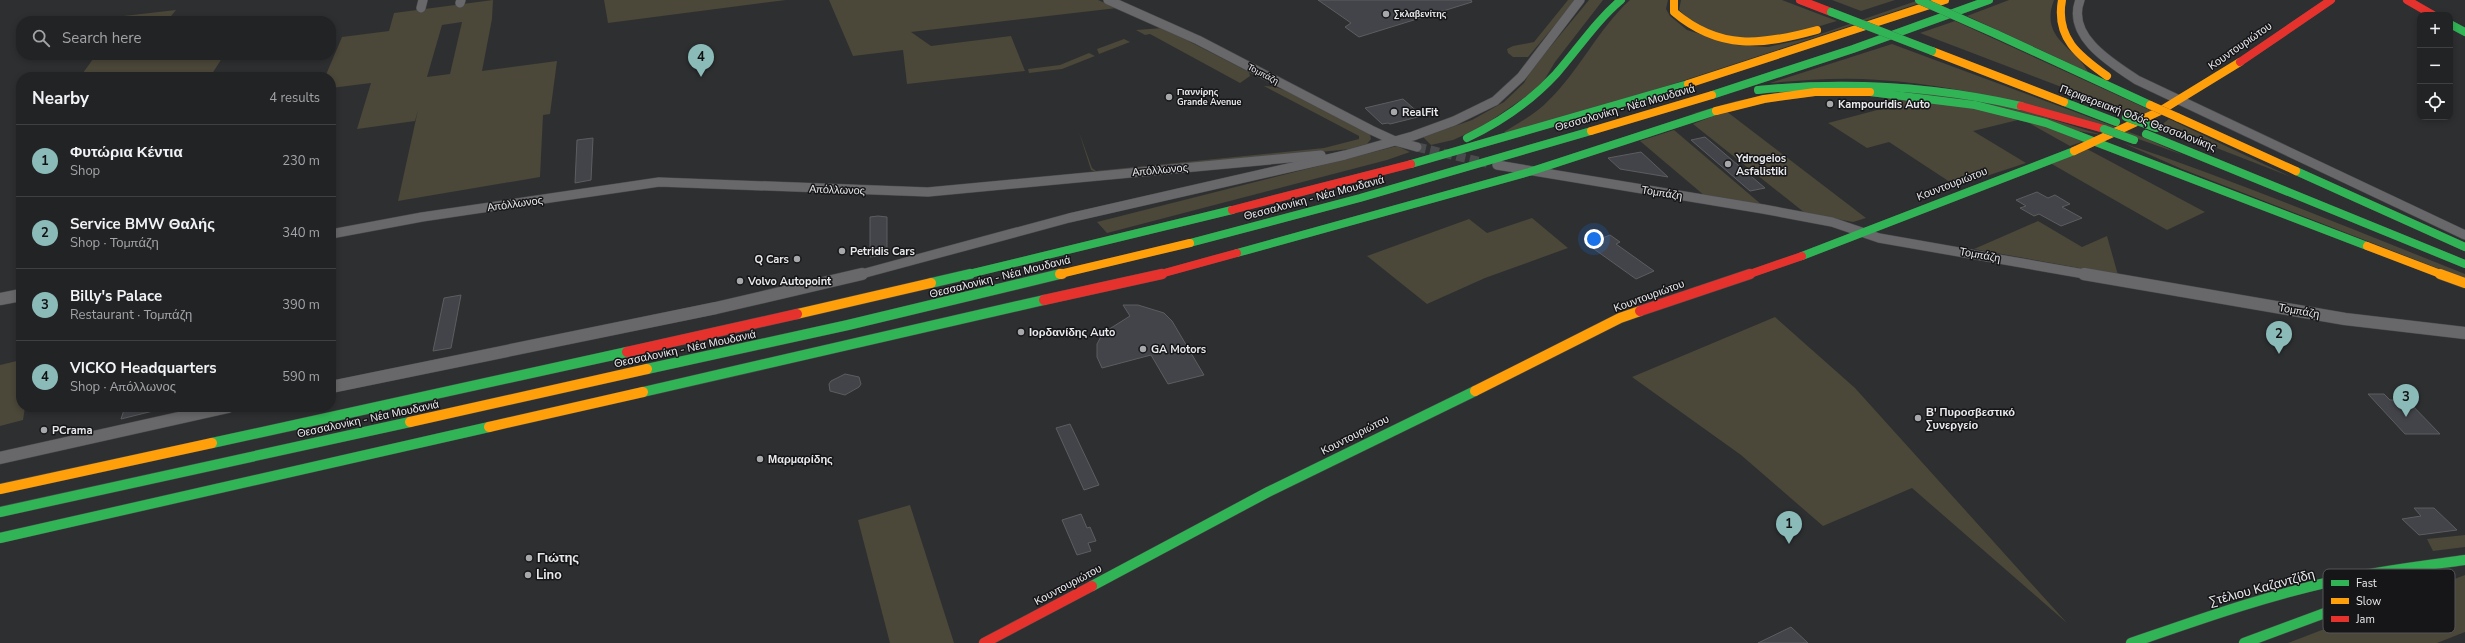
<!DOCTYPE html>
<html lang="en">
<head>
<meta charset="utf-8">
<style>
	body { margin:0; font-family:"Nunito Sans",sans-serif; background:#2e2f32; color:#f1f3f6 }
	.controls { position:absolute; right:12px; top:12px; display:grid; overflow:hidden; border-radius:8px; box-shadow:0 2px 6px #0003 }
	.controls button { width:36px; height:36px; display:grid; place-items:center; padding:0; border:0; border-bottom:1px solid #3f4042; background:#222325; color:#f1f3f6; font:20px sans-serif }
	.you { position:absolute; left:1594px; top:239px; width:14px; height:14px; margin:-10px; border:3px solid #fff; border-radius:50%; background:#1a73e8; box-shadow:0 0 0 6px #1a73e833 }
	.badge { display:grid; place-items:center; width:26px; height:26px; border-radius:50%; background:#8bbbb9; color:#111; font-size:13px; font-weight:700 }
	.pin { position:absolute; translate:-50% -33px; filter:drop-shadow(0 1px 2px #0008) }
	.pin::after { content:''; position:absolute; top:21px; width:14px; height:12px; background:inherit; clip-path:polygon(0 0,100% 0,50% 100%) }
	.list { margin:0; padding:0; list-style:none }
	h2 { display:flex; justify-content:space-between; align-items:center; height:52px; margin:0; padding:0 16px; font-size:17px }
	h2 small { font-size:13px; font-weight:400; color:#a2a4a7 }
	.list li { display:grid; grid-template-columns:26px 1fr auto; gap:12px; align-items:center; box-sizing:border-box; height:72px; padding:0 16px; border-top:1px solid #3f4042 }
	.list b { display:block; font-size:15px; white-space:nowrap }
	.list p { margin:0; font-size:13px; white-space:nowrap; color:#a2a4a7 }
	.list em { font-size:13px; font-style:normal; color:#a2a4a7 }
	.icon { flex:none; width:22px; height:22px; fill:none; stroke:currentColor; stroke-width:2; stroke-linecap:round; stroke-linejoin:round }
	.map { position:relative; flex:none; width:2465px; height:643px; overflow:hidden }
	.search { position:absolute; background:#222325; box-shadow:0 2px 6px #0003; left:16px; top:16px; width:320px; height:44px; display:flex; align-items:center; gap:10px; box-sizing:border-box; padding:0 14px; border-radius:16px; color:#a2a4a7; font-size:15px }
	.panel { position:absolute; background:#222325; box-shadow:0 2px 6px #0003; left:16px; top:72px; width:320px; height:340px; border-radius:16px }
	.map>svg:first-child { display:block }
	.green { fill:#4b4739; fill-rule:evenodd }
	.building { fill:#43444a; stroke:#5d5d5f }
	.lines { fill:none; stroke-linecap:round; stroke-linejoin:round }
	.street-tunnel { stroke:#4a4b4d; stroke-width:9; stroke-dasharray:9 4.5; stroke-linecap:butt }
	.street-far1-casing { stroke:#494a4c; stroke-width:10 }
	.street-casing { stroke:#494a4c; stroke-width:13 }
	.fast-far1-casing { stroke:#494a4c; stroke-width:8 }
	.fast-casing { stroke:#494a4c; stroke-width:11 }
	.slow-far1-casing { stroke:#494a4c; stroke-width:8 }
	.slow-casing { stroke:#494a4c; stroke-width:11 }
	.jam-far1-casing { stroke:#494a4c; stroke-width:8 }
	.jam-casing { stroke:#494a4c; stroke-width:11 }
	.street-far1 { stroke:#68686a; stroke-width:9 }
	.street { stroke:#68686a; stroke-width:12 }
	.fast-far1 { stroke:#30b455; stroke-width:8 }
	.fast { stroke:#30b455; stroke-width:10 }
	.slow-far1 { stroke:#ff9f0a; stroke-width:8 }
	.slow { stroke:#ff9f0a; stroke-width:10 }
	.jam-far1 { stroke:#e5322d; stroke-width:8 }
	.jam { stroke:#e5322d; stroke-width:10 }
	.fast-bridge-casing { stroke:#494a4c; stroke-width:8; stroke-linecap:butt }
	.slow-bridge-casing { stroke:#494a4c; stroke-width:8; stroke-linecap:butt }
	.fast-bridge { stroke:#30b455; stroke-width:8 }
	.slow-bridge { stroke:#ff9f0a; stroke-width:8 }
	.poi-dot { fill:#a7a8ab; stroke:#161618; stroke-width:1.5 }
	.labels { text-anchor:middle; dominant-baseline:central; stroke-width:3; stroke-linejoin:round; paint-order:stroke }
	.far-poi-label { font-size:9px; font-weight:bold; fill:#e8e9ec; stroke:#161618; text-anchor:start }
	.far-street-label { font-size:9px; fill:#e8e9ec; stroke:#161618 }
	.street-label { font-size:11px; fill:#e8e9ec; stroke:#161618 }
	.poi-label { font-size:11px; font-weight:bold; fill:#e8e9ec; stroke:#161618; text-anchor:start }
	.near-poi-label { font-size:13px; font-weight:bold; fill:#e8e9ec; stroke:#161618; text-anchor:start }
	.near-street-label { font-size:13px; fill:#e8e9ec; stroke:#161618 }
	.key { fill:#161618; stroke:#555558; stroke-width:1 }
	.key-label { font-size:11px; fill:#e8e9ec }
</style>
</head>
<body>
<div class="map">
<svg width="2465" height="643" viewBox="0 0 2465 643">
	<rect width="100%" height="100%" fill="#2e2f31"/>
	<g class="green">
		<path d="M 493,0 L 492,19 L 482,71 L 557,61 L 550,114 L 543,115 L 540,177 L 398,201 L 418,110 L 415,121 L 357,129 L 371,83 L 331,88 L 331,77 L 325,77 L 342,37 L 389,31 L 394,13 ZM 462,22 L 450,74 L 427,77 L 442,25 Z"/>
		<polygon points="604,0 786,0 608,23"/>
		<polygon points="829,0 1098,0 1117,8 911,32 931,46 1011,36 1025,71 907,84 903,50 853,56"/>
		<polygon points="1568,0 1576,0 1528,57 1513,57 1508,53 1507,49 1513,46 1534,42"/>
		<polygon points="1589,0 1603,0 1555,62 1540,87 1480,128 1453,140 1431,145 1423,137 1472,120 1504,102 1524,83 1532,69"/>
		<path d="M 1630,0 L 1668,0 L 1666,9 L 1670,16 L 1687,30 L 1736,45 L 1768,47 L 1809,38 L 1919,0 L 1929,0 L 1646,93 L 1511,132 L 1504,132 C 1520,122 1537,113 1549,100 C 1580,70 1598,29 1630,0 Z"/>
		<path d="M 1681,0 L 1782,0 L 1837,21 C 1793,34 1741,51 1697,27 C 1691,23 1685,15 1679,10 Z"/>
		<polygon points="1832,0 1895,0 1861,11"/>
		<path d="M 2009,0 L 2054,0 C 2039,39 2076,47 2088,72 L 1967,16 Z"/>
		<polygon points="176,10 167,21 89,21 89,20"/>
		<polygon points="1955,21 2152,111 2140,117 1920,33"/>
		<polygon points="1163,28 1249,72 1250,76 1240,83 1150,34 1145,35 1136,30"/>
		<polygon points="1124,39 1130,42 1099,54 1097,49"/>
		<path d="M 1892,44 L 2145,138 L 2183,155 C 2084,119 1984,87 1879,80 C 1842,77 1806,80 1770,83 Z"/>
		<polygon points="1089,53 1095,56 1062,69 1029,73 1028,69 1060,65"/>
		<polygon points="96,55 224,55 210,77 120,77 122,74 80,77"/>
		<path d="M 1264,86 C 1289,85 1345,121 1370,134 L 1371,139 L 1367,144 L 1350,149 L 1101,174 L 1091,170 L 1079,132 L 1092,168 L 1096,171 L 1324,148 L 1359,139 L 1359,136 Z"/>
		<polygon points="1851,87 1942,94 2010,106 2102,135 2078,131 1988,105 1904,92 1847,89 1691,114 1736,101 1782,92"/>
		<path d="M 1877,93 C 1949,98 2019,116 2087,140 L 2070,146 L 2022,119 L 1973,131 L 2026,163 L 1956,186 L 1889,142 L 1867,148 L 1828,123 L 1896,105 Z"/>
		<polygon points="1726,111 1866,218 1853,222 1805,213 1693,124"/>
		<polygon points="2169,119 2291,177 2160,126"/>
		<polygon points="1674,130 1762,205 1705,196 1640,141"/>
		<path d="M 2123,143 C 2239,182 2352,229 2465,274 L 2465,279 L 2182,169 Z"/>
		<polygon points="1397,146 1410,152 1387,160 1107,233 1097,222"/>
		<polygon points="2087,149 2205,212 2167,230 2050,163"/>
		<polygon points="1532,218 1568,248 1485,278 1427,304 1367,256 1469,219 1487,233"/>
		<polygon points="2038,221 2082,247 2107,236 2118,275 1974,249"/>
		<polygon points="1775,317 1855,388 2067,623 1912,488 1823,526 1741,455 1632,377"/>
		<polygon points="21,360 21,407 25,407 23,420 0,426 0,365"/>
		<polygon points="910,505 954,643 890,643 858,520"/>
		<polygon points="2465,535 2465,547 2433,551 2427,539"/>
		<polygon points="2465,575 2465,632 2437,643 2288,643"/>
	</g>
	<g class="building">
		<polygon points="1318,0 1471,0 1472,2 1359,37 1345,27 1351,23"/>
		<polygon points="1403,99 1422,116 1390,124 1388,123 1382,124 1365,108"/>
		<polygon points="1705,137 1765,188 1750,191 1691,140"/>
		<polygon points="593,138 591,180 575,183 577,140"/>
		<polygon points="1641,152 1668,177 1620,169 1608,158"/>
		<polygon points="2037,192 2048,198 2055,195 2070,204 2062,207 2082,218 2061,226 2039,214 2034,216 2020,208 2026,206 2016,200"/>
		<polygon points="878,216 887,217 887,255 870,257 870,217"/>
		<polygon points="1610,235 1620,242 1616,244 1654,271 1636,279 1587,244"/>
		<polygon points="461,295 451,348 433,351 444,298"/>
		<polygon points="1123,305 1138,305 1164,313 1172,321 1204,375 1168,384 1151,355 1102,368 1097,357 1097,344 1103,333 1130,316"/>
		<polygon points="845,374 859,377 861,384 859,387 845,395 830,391 829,384 831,381"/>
		<polygon points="2368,394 2384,394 2390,400 2407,400 2440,434 2405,434"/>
		<polygon points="125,407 153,407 153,411 121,419"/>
		<polygon points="1070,424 1089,464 1099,485 1084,490 1056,428"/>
		<polygon points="2414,508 2434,508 2457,530 2419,535 2402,519 2421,516"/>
		<polygon points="1081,514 1087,528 1090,527 1096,541 1088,543 1091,551 1077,555 1062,520"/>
		<polygon points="1791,627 1808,643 1758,643"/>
	</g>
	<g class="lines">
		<polyline class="street-tunnel" points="1417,147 1487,163"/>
		<defs>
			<g id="street-far1">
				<polyline points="1108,0 1198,40 1371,130 1395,141 1417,147"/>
				<path d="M 2080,0 C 2066,36 2111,63 2137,80 L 2465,235"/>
				<polyline points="460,3 461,0"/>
				<polyline points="421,8 423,0"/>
				<polyline points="1497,165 1763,209 1832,222 1879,238 2090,275"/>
				<polyline points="331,234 422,217 659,182 928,192 1321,155"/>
				<polyline points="858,275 1069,218 1345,155 1413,136 1454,121 1495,101 1521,77 1580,0"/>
			</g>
			<g id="street">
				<polyline points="2084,274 2345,319 2465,333"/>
				<polyline points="0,299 21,295"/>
				<polyline points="331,387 716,308 862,274"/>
				<polyline points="0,458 228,407"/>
			</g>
			<g id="fast-far1">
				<polyline points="2450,24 2465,32"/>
				<polyline points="1996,34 2150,105"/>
				<path d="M 1758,90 C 1848,81 1933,86 2021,106"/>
				<polyline points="1870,92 1975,105 2046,123 2367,246"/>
				<polyline points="1712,95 1853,49 1989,0"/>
				<polyline points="2064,102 2116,122"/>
				<polyline points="2146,134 2465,264"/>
				<path d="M 1467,138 C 1501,122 1531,101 1556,74 C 1578,49 1596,21 1621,0"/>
				<polyline points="1411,164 1688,84"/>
				<polyline points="2296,171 2465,247"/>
				<polyline points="1190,243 1360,198 1591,131"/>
				<polyline points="1237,253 1529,172 1716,111"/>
				<polyline points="1802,256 2074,151"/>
				<polyline points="965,275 1232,210"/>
				<polyline points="1057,275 1060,274"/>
			</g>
			<g id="fast">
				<polyline points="931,283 970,274"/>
				<polyline points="647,369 848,325 1060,274"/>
				<polyline points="643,392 1044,300"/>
				<polyline points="212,443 627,352"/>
				<polyline points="0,512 410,422"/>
				<polyline points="0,538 489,427"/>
				<polyline points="1092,586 1268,492 1475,391"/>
				<path d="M 2131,643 C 2198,620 2265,596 2334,581 C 2377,571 2421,566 2465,560"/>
				<polyline points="2244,643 2387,590 2420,571"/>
			</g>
			<g id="slow-far1">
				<path d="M 1674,0 L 1674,12 C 1720,51 1762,45 1817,30"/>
				<path d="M 2062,0 C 2055,38 2079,56 2107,76"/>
				<polyline points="1932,51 2064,102"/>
				<polyline points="1688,84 1945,0"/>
				<polyline points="1716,111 1764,99 1815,92 1870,92"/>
				<polyline points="2177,117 2296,171"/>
				<polyline points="1591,131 1712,95"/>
				<polyline points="2074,151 2160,111 2240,62"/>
				<polyline points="2367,246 2443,275"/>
				<polyline points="1060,274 1190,243"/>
			</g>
			<g id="slow">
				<polyline points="1060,274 1062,274"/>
				<polyline points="2440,274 2465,283"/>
				<polyline points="797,314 931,283"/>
				<polyline points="1475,391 1620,318 1640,311"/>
				<polyline points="410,422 647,369"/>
				<polyline points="489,427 643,392"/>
				<polyline points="0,489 212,443"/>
			</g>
			<g id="jam-far1">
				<polyline points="1800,0 1831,12"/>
				<polyline points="2407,0 2433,15"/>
				<polyline points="2240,62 2331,0"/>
				<polyline points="2021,106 2104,129"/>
				<polyline points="1232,210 1411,164"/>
				<polyline points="1157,275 1237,253"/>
				<polyline points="1747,275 1802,256"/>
			</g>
			<g id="jam">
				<polyline points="1044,300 1162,274"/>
				<polyline points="1640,311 1750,274"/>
				<polyline points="627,352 797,314"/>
				<polyline points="984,643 1092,586"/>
			</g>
		</defs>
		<use href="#street-far1" class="street-far1-casing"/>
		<use href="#street" class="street-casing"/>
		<use href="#fast-far1" class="fast-far1-casing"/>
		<use href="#fast" class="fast-casing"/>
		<use href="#slow-far1" class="slow-far1-casing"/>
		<use href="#slow" class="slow-casing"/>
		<use href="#jam-far1" class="jam-far1-casing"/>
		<use href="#jam" class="jam-casing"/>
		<use href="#street-far1" class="street-far1"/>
		<use href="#street" class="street"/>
		<use href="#fast-far1" class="fast-far1"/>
		<use href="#fast" class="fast"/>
		<use href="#slow-far1" class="slow-far1"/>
		<use href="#slow" class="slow"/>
		<use href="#jam-far1" class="jam-far1"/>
		<use href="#jam" class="jam"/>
		<defs>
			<g id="fast-bridge">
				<polyline points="1919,0 1996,34"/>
				<polyline points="1831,12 1932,51"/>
				<polyline points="2126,117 2156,128"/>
				<polyline points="2104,129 2134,140"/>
			</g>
			<polyline id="slow-bridge" points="2150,105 2177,117"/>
		</defs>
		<use href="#fast-bridge" class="fast-bridge-casing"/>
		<use href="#slow-bridge" class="slow-bridge-casing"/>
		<use href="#fast-bridge" class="fast-bridge"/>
		<use href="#slow-bridge" class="slow-bridge"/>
	</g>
	<g class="poi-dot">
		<circle cx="1386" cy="14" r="4"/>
		<circle cx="1169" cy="97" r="4"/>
		<circle cx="1830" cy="104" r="4"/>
		<circle cx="1394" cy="112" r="4"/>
		<circle cx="1728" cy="164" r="4"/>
		<circle cx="842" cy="251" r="4"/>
		<circle cx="797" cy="259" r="4"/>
		<circle cx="740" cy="281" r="4"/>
		<circle cx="1021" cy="332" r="4"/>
		<circle cx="1143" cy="349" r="4"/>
		<circle cx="1918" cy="418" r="4"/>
		<circle cx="44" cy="430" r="4"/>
		<circle cx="760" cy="459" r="4"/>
		<circle cx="529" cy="558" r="4"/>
		<circle cx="528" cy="575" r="4"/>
	</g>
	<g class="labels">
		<g class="far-poi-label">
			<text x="1394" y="14">Σκλαβενίτης</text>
			<text x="1177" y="92">Γιαννίρης<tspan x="1177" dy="10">Grande Avenue</tspan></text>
		</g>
		<g class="far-street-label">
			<text transform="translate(1263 74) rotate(28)">Τομπάζη</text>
		</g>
		<g class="street-label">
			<text transform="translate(2240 46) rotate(-35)">Κουντουριώτου</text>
			<text transform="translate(1625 108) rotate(-16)">Θεσσαλονίκη - Νέα Μουδανιά</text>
			<text transform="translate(2138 118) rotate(21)">Περιφερειακή Οδός Θεσσαλονίκης</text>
			<text transform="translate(1160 170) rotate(-5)">Απόλλωνος</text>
			<text transform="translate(1952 184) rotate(-21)">Κουντουριώτου</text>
			<text transform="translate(837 190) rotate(2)">Απόλλωνος</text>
			<text transform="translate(1662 193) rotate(9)">Τομπάζη</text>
			<text transform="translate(1314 198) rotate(-15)">Θεσσαλονίκη - Νέα Μουδανιά</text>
			<text transform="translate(515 204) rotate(-8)">Απόλλωνος</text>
			<text transform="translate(1980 255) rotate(10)">Τομπάζη</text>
			<text transform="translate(1000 277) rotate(-14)">Θεσσαλονίκη - Νέα Μουδανιά</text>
			<text transform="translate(1649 296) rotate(-20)">Κουντουριώτου</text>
			<text transform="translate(2299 311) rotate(10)">Τομπάζη</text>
			<text transform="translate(685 349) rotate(-12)">Θεσσαλονίκη - Νέα Μουδανιά</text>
			<text transform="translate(368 419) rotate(-12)">Θεσσαλονίκη - Νέα Μουδανιά</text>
			<text transform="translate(1355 435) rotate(-27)">Κουντουριώτου</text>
			<text transform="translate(1068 585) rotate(-28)">Κουντουριώτου</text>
		</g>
		<g class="poi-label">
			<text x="1838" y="104">Kampouridis Auto</text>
			<text x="1402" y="112">RealFit</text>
			<text x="1736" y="158">Ydrogeios<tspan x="1736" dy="13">Asfalistiki</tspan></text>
			<text x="850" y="251">Petridis Cars</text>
			<text x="789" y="259" text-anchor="end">Q Cars</text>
			<text x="748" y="281">Volvo Autopoint</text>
			<text x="1029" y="332">Ιορδανίδης Auto</text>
			<text x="1151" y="349">GA Motors</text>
			<text x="1926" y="412">Β' Πυροσβεστικό<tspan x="1926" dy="13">Συνεργείο</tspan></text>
			<text x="52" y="430">PCrama</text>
			<text x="768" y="459">Μαρμαρίδης</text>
		</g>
		<g class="near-poi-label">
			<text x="537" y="558">Γιώτης</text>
			<text x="536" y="575">Lino</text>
		</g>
		<g class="near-street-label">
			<text transform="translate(2262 588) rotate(-15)">Στέλιου Καζαντζίδη</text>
		</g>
	</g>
	<rect x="2323" y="569" width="132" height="64" rx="6" class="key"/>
	<rect x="2331" y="580" width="18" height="6" fill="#30b455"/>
	<rect x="2331" y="598" width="18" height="6" fill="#ff9f0a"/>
	<rect x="2331" y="616" width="18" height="6" fill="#e5322d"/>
	<g class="key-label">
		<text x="2356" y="587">Fast</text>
		<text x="2356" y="605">Slow</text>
		<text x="2356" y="623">Jam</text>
	</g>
</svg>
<div class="controls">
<button>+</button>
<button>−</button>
<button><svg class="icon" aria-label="locate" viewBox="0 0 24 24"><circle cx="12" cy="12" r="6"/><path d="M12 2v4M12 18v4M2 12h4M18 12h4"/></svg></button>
</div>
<div class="you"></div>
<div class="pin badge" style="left:1789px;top:544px">1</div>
<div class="pin badge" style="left:2279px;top:354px">2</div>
<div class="pin badge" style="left:2406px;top:417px">3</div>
<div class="pin badge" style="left:701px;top:77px">4</div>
<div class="search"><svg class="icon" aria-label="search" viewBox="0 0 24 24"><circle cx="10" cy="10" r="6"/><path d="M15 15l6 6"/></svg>Search here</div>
<section class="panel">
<h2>Nearby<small>4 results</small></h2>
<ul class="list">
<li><span class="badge">1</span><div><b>Φυτώρια Κέντια</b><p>Shop</p></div><em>230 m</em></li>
<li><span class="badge">2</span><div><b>Service BMW Θαλής</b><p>Shop · Τομπάζη</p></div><em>340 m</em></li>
<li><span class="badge">3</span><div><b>Billy's Palace</b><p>Restaurant · Τομπάζη</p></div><em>390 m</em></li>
<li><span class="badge">4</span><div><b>VICKO Headquarters</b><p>Shop · Απόλλωνος</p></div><em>590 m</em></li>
</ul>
</section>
</div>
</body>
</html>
